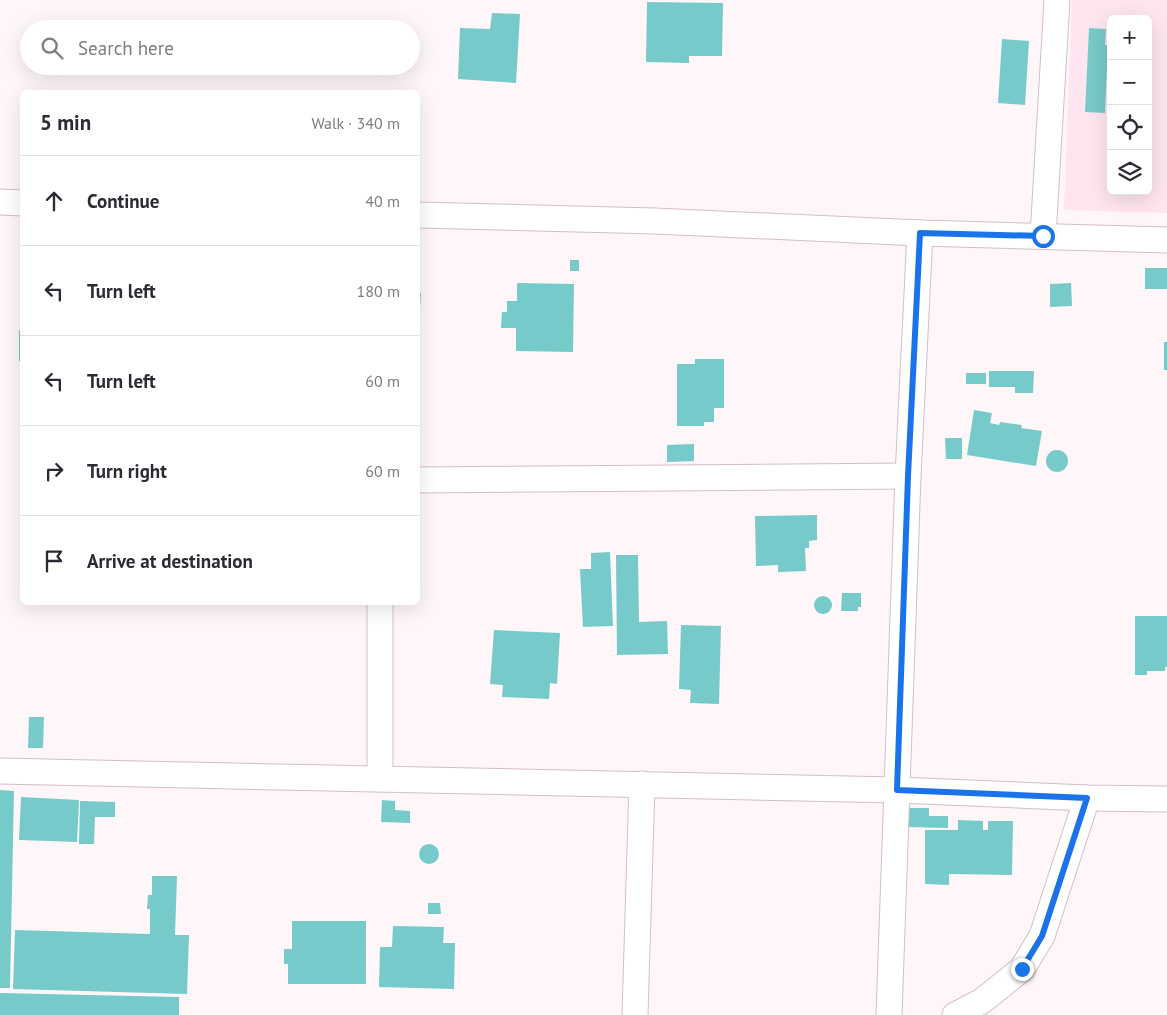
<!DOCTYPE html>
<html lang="en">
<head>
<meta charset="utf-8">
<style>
	body { margin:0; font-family:"PT Sans",sans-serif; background:#f7f7f7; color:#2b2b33 }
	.controls { position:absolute; right:15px; top:15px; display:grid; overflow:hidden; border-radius:8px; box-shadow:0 5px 20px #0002 }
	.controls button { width:45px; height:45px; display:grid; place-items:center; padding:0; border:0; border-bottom:1px solid #e1e1e2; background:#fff; color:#2b2b33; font:25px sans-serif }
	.stop { position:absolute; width:15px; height:15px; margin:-11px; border:4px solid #1a73e8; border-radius:50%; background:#fff }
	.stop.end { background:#1a73e8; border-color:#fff; box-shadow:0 1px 5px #0008 }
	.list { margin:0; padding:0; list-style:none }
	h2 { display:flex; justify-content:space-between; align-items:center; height:65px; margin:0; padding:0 20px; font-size:21px }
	h2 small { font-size:16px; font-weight:400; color:#7c7c81 }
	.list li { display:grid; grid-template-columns:32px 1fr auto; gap:15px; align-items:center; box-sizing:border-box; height:90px; padding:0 20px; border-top:1px solid #e1e1e2 }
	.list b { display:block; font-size:19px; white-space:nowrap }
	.list em { font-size:16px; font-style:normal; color:#7c7c81 }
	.icon { flex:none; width:28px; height:28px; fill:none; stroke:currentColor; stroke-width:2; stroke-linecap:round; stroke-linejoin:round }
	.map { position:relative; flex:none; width:1167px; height:1015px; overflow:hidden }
	.search { position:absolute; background:#fff; box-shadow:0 5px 20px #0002; left:20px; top:20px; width:400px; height:55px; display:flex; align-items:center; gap:12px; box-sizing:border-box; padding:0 18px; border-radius:28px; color:#7c7c81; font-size:19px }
	.panel { position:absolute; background:#fff; box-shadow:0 5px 20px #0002; left:20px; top:90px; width:400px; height:515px; border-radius:8px }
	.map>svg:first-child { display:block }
	.built { fill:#fee5ef; fill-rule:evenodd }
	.building { fill:#76cac9 }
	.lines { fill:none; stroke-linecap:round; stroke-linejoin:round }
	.minor-casing { stroke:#d3bec7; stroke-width:27 }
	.minor { stroke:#fff; stroke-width:25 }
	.route { stroke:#1a73e8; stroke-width:6 }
</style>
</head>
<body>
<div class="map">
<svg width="1167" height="1015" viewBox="0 0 1167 1015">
	<rect width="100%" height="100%" fill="#fff6f9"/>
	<path class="built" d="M 1072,0 L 1167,0 L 1167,213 L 1064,210 ZM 1111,19 L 1148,19 L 1148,191 L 1111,191 Z"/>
	<g class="building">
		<polygon points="647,2 723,3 722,56 689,56 689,63 646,62"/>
		<polygon points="492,13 520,14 516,83 458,79 460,28 490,29"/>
		<polygon points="1089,28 1106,29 1105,45 1108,45 1105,113 1085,112"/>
		<polygon points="1002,39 1029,41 1025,105 998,103"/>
		<rect x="570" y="260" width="9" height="11"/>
		<rect x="1145" y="268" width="22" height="21"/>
		<polygon points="517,283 574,284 573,352 516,351 516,328 501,328 502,312 507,312 507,301 517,301"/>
		<polygon points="1071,283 1072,306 1050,307 1050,284"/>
		<polygon points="418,292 421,293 420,307 418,307"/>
		<polygon points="19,330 22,330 22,362 19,361"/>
		<rect x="1164" y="342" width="3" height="28"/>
		<polygon points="695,359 724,359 724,408 714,408 714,422 704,422 704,426 677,426 677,364 695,364"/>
		<polygon points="989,371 1034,371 1033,393 1015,393 1015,387 989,387"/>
		<rect x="966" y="373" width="20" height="11"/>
		<polygon points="974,410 992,413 990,423 999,425 1000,422 1022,425 1021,428 1042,431 1036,466 967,455"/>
		<polygon points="945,438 962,438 962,459 946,459"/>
		<polygon points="694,444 694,461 667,462 667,445"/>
		<circle cx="1057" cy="461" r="11"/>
		<polygon points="817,515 817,540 809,541 809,548 805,548 806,571 778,572 778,565 756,566 755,516"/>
		<polygon points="610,552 613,626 583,627 580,569 591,569 591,553"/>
		<polygon points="616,555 638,555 639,622 667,621 668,654 617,655"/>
		<polygon points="842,593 861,593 861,607 858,607 858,611 841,611"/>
		<circle cx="823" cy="605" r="9"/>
		<polygon points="1135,616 1167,616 1167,667 1165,667 1165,671 1147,671 1147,675 1135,675"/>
		<polygon points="681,625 721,626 719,704 690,703 691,690 679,689"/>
		<polygon points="494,630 560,633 557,684 550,683 549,699 502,697 503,685 490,684"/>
		<polygon points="29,717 44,717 43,748 28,748"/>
		<polygon points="0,790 14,791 10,988 0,988"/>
		<polygon points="21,797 79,800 77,842 19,840"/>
		<polygon points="382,800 395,801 395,810 410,811 410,823 381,822"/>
		<polygon points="80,801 115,802 115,817 95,817 94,844 79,844"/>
		<polygon points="908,808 929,808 929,816 948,816 948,828 908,827"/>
		<polygon points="958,820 983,821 983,830 988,830 988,821 1013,821 1012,875 949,874 949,885 925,884 925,830 958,830"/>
		<circle cx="429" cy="854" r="10"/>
		<polygon points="152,876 177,876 175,935 189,935 187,994 13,989 15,930 150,934 150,909 147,909 148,895 152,895"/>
		<polygon points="428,903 440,903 441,914 428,914"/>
		<polygon points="292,921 366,921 366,984 288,984 288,964 284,964 284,949 292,949"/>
		<polygon points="393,926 444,927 443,943 455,943 454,989 379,987 380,947 392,947"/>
		<polygon points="0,993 179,997 179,1015 0,1015"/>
	</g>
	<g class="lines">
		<defs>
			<g id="minor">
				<polyline points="0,202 22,203"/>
				<polyline points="418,215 655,221 920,233 908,476 889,1015"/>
				<polyline points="920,233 1167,240"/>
				<polyline points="1043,236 1057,0"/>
				<polyline points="418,480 908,476"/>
				<polyline points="380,602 380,779"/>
				<polyline points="0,771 897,790 1087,798 1167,799"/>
				<polyline points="635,1015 642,784"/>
				<polyline points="955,1015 982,1001 1022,969 1042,936 1087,798"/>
			</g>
		</defs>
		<use href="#minor" class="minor-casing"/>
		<use href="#minor" class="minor"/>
	</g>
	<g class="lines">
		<polyline class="route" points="1022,969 1042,936 1087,798 897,790 908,476 920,233 1043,236"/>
	</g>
</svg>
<div class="controls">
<button>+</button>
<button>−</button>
<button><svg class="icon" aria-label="locate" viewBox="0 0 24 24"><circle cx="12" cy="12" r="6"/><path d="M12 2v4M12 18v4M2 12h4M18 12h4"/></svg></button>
<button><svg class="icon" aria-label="layers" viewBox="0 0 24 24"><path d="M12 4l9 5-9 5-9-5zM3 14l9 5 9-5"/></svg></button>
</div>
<div class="stop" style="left:1043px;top:236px"></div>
<div class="stop end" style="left:1022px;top:969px"></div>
<div class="search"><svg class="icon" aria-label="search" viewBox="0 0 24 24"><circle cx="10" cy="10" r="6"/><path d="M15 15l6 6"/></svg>Search here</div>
<section class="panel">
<h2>5 min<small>Walk · 340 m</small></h2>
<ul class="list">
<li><svg class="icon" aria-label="ahead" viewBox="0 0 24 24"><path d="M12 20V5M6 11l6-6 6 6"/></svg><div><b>Continue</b></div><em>40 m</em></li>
<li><svg class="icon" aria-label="left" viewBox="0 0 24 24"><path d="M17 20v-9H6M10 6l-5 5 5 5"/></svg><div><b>Turn left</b></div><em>180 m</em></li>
<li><svg class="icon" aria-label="left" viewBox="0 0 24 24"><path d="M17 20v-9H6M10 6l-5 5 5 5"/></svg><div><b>Turn left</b></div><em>60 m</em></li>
<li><svg class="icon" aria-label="right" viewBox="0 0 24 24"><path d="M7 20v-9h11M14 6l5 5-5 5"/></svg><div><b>Turn right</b></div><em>60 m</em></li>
<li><svg class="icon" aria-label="arrive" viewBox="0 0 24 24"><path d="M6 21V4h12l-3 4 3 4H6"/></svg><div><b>Arrive at destination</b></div></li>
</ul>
</section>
</div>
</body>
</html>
